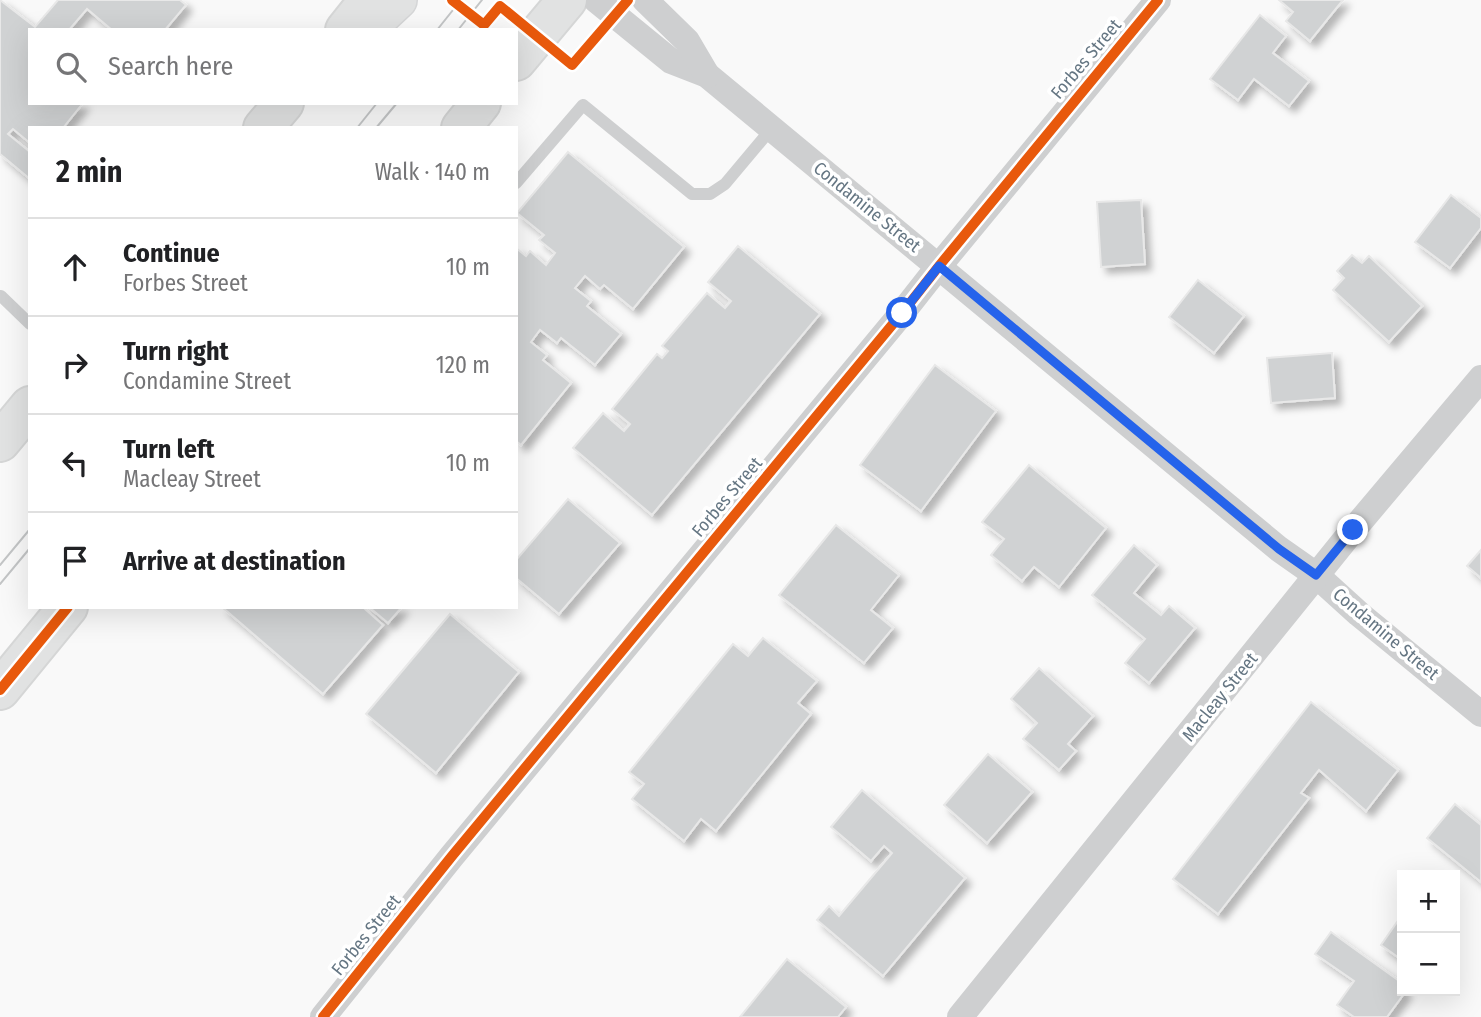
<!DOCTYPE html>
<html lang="en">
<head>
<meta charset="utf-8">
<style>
	body { margin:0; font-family:"Fira Sans Condensed",sans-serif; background:#f2f2f2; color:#202124 }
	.controls { position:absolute; right:21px; bottom:21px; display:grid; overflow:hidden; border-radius:0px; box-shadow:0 7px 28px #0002 }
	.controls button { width:63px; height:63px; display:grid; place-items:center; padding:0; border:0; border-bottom:2px solid #e0e0e0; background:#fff; color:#202124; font:35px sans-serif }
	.stop { position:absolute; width:21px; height:21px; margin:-16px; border:5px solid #2563eb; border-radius:50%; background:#fff }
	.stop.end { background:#2563eb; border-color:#fff; box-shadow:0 2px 7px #0008 }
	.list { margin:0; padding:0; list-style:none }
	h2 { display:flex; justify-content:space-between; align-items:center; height:91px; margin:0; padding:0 28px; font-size:30px }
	h2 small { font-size:23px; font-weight:400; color:#757577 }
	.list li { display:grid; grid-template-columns:46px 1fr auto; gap:21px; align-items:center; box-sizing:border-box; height:98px; padding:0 28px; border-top:2px solid #e0e0e0 }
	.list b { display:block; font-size:26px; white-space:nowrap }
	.list p { margin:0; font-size:23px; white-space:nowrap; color:#757577 }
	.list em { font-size:23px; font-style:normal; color:#757577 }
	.icon { flex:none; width:38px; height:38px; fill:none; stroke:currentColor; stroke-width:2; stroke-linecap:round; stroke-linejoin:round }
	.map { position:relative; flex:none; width:1481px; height:1017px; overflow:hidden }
	.search { position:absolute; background:#fff; box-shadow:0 7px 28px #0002; left:28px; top:28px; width:490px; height:77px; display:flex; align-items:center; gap:18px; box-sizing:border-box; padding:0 24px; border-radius:0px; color:#757577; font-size:26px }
	.panel { position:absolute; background:#fff; box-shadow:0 7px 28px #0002; left:28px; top:126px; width:490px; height:483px; border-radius:0px }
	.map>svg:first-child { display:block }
	.building { fill:#d0d2d3; stroke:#e8e8e8; stroke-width:2; filter:url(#shadow) }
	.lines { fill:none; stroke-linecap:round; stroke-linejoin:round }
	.secondary-casing { stroke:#d5d6d7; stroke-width:40 }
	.highway-casing { stroke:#d5d6d6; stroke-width:42 }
	.lane { stroke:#cecfd0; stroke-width:12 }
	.street { stroke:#cecfd0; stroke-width:26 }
	.secondary { stroke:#e1e2e2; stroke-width:37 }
	.highway { stroke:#e1e2e2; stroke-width:38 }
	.tram { stroke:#c3c5c6; stroke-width:2 }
	.cycleway-casing { stroke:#fff; stroke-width:15 }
	.cycleway { stroke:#e8590c; stroke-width:10 }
	.route { stroke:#2563eb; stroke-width:9 }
	.labels { text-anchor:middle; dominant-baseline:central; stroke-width:7; stroke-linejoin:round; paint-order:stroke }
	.street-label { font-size:18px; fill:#657683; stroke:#fff }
</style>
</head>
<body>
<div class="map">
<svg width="1481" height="1017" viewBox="0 0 1481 1017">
	<defs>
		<filter id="shadow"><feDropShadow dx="6" dy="6" stdDeviation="3.5" flood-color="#0004"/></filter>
	</defs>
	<rect width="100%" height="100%" fill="#f9f9f9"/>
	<g class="building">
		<polygon points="0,0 35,27 58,0 180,0 186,5 165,30 112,30 87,9 69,30 30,30 30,103 83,103 63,128 30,128 30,143 13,129 8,134 30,152 30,179 0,154"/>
		<polygon points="1279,0 1343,0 1310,41 1286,21 1293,12"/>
		<polygon points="1260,15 1286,36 1273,53 1309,81 1289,106 1254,79 1238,100 1210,79"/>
		<polygon points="568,152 684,247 633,309 604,285 600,289 585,276 575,288 591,301 587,306 621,334 595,365 561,338 557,343 540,330 531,342 547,355 543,360 571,383 521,445 516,441 516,248 526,256 530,251 546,265 555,253 539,240 544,235 517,213"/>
		<polygon points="1451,195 1481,218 1481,228 1450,268 1415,242"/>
		<polygon points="1141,200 1145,264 1101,267 1097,202"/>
		<polygon points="738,246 820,314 652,515 573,448 603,413 624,431 630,424 612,409 657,354 662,358 668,351 662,346 707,293 725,308 731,301 708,282"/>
		<polygon points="1352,255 1362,263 1369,256 1422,306 1389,342 1333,290 1344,278 1337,271"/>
		<polygon points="1198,280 1244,316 1214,353 1169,317"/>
		<polygon points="1332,353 1335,398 1271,403 1267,358"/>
		<polygon points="935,365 996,411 921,511 860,465"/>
		<polygon points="1029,465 1106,528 1059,587 1034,567 1022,581 991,555 1004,539 982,522"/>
		<polygon points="568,499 620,543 559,614 516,578 516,560"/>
		<polygon points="836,525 899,575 871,610 893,628 864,663 779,595"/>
		<polygon points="1134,545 1157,565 1134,593 1161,615 1169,606 1195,628 1149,683 1125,663 1145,639 1092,595"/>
		<polygon points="1481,550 1481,578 1467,566"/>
		<polygon points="222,607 366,607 365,609 383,625 323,694"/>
		<polygon points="369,607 402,607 388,623"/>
		<polygon points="450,614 519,672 436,773 366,714"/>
		<polygon points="763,638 817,681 798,703 811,714 716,831 701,819 684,841 632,799 644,784 629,772 733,644 748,656"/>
		<polygon points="1039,668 1093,716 1068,744 1076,751 1059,770 1023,739 1037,723 1011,699"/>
		<polygon points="1311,702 1398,770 1366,811 1319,770 1301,793 1309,798 1218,914 1173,879"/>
		<polygon points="988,754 1032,792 987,843 944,805"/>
		<polygon points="862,790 965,878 883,976 817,920 829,906 839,916 892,853 884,846 871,861 831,827"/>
		<polygon points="1455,804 1481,825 1481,882 1427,838"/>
		<polygon points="1402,915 1402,960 1381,945"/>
		<polygon points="1331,932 1402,983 1402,991 1406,991 1387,1017 1354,1017 1337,1005 1354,981 1315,954"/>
		<polygon points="787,959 846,1007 838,1017 740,1017"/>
	</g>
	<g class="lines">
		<defs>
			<polyline id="secondary" points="366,30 398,0"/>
			<g id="highway">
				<polyline points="345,30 369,0"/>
				<polyline points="516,61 567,0"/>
				<polyline points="263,128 284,103"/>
				<polyline points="461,128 481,103"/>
				<polyline points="0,442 30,406"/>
				<polyline points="0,690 68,607"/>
			</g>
		</defs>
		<use href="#secondary" class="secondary-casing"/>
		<use href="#highway" class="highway-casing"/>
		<g class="lane">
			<polyline points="516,183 583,105 692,194 710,194 725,184 772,128"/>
			<polyline points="1,296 30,324"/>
		</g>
		<g class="street">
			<polyline points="596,0 671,61 707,75 1279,549 1316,575 1359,614 1481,714"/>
			<polyline points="645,0 687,41 707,75"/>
			<polyline points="323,1017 452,856 902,313 939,266 1158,0"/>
			<polyline points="960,1017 1353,530 1481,378"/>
		</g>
		<use href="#secondary" class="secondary"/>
		<use href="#highway" class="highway"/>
		<g class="tram">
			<polyline points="437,30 461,0"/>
			<polyline points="458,30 482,0"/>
			<polyline points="357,128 377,103"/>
			<polyline points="376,128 397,103"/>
			<polyline points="0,565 30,529"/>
			<polyline points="0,584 30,548"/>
		</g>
		<defs>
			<g id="cycleway">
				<polyline points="452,0 484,25 500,6 572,65 628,0"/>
				<polyline points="0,690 68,607"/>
				<polyline points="323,1017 452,856 902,313 939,266 1158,0"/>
			</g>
		</defs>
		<use href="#cycleway" class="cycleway-casing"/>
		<use href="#cycleway" class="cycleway"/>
	</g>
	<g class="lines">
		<polyline class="route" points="902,313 939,266 1279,549 1316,575 1353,530"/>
	</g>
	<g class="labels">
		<g class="street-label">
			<text transform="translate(1086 59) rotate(-50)">Forbes Street</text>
			<text transform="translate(867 207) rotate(39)">Condamine Street</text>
			<text transform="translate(727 497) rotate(-50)">Forbes Street</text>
			<text transform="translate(1386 634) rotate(40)">Condamine Street</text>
			<text transform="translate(1220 697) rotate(-51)">Macleay Street</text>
			<text transform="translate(366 935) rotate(-51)">Forbes Street</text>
		</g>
	</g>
</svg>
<div class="controls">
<button>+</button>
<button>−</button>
</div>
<div class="stop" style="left:902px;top:313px"></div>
<div class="stop end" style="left:1353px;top:530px"></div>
<div class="search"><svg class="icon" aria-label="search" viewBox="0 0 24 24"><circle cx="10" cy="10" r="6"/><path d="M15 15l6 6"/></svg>Search here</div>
<section class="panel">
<h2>2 min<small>Walk · 140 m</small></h2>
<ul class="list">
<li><svg class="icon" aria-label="ahead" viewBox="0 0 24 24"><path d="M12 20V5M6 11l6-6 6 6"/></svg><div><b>Continue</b><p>Forbes Street</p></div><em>10 m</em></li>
<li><svg class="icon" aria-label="right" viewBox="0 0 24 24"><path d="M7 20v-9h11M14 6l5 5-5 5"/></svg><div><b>Turn right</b><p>Condamine Street</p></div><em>120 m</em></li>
<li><svg class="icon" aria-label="left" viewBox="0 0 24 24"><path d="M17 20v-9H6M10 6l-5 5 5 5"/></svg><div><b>Turn left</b><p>Macleay Street</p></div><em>10 m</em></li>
<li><svg class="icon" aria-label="arrive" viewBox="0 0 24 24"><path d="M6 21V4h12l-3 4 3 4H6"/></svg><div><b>Arrive at destination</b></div></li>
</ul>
</section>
</div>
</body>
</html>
